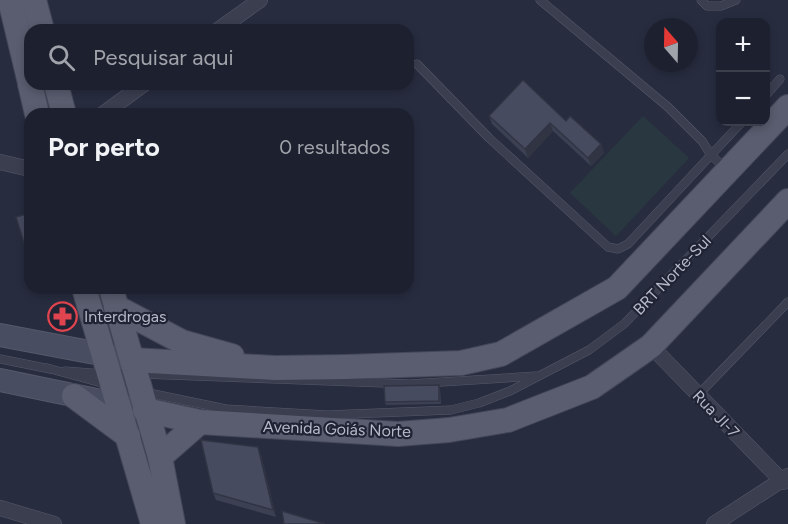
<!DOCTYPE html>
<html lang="pt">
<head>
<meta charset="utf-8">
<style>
	body { margin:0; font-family:Figtree,sans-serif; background:#2a2e3b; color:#f1f3f6 }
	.controls { position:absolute; right:18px; top:18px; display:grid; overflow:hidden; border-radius:12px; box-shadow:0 3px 9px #0003 }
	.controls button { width:54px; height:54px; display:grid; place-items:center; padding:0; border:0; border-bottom:2px solid #3b3e4b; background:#1d212f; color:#f1f3f6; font:30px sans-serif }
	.compass { position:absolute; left:644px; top:18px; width:54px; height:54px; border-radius:50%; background:#1d212f; box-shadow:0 3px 9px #0003; rotate:340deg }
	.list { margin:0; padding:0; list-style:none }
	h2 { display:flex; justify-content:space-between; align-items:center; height:78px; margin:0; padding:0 24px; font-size:26px }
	h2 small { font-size:20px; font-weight:400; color:#a0a3aa }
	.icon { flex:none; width:33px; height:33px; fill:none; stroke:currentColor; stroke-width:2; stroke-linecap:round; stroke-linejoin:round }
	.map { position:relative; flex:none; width:788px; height:524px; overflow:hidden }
	.search { position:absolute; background:#1d212f; box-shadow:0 3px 9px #0003; left:24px; top:24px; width:390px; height:66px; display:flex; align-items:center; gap:15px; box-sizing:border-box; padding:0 21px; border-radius:18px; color:#a0a3aa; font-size:22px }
	.panel { position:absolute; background:#1d212f; box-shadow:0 3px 9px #0003; left:24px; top:108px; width:390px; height:186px; border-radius:18px }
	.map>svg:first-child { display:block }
	.green { fill:#293840 }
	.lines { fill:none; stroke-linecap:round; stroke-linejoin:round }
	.service-casing { stroke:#565969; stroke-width:9 }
	.minor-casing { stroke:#565969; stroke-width:16 }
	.secondary-casing { stroke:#565969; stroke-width:24 }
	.primary-casing { stroke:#444758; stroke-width:26 }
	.service { stroke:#3b3e4f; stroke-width:8 }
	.minor { stroke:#3b3e4f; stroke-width:15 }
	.secondary { stroke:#494d61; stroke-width:22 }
	.primary { stroke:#595d6f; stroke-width:24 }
	.wall { fill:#3c4053 }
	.shaded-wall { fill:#313443 }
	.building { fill:#464b60; stroke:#313443; stroke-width:1.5 }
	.labels { text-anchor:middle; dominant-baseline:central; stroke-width:4.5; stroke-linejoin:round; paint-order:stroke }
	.street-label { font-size:16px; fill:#b7bac9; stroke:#202334 }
	.poi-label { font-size:16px; fill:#b7bac9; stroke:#202334; text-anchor:start }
</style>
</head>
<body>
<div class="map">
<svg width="788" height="524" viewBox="0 0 788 524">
	<rect width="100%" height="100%" fill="#272c3f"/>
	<polygon class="green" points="643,116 689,158 616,236 570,193"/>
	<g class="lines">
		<defs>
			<g id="service">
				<polyline points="701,0 707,6 721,6 736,0"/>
				<polyline points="417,64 489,138 608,247 618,249 628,244 711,155 702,141 668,107 540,0"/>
				<polyline points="766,95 780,79"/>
				<polyline points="725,168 711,155 742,122"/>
				<polyline points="0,359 50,369"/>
				<polyline points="47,368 109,385"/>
				<polyline points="65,371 104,374"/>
				<polyline points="140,374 410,384 536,376"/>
				<polyline points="144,392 226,409 327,415 451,410 479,403 510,391 589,350 624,324 788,154"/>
				<polyline points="698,395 788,302"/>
			</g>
			<g id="minor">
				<polyline points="218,30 260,0"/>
				<polyline points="103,114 144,84"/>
				<polyline points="0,162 30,169"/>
				<polyline points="651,346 783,482"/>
				<polyline points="0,508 54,524"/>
				<polyline points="714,524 788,476"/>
			</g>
			<g id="secondary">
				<polyline points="0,335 132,360"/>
				<polyline points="0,380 135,408"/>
			</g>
			<g id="primary">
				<polyline points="10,0 30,83"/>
				<polyline points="34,0 42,30"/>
				<polyline points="30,84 37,114"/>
				<polyline points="56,84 64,114"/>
				<polyline points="84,288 153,524"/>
				<polyline points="111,288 160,457 173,524"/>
				<polyline points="116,307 182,342 232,356"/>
				<polyline points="132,360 275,368 345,367 461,363 501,354 617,288 788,107"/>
				<polyline points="74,396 128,436"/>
				<polyline points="145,410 200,422 398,434 449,430 508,420 592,387 651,346 788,201"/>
				<polyline points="160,457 200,422"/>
			</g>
		</defs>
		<use href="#service" class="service-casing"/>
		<use href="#minor" class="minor-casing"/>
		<use href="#secondary" class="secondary-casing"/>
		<use href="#primary" class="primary-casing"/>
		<use href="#service" class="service"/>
		<use href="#minor" class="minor"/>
		<use href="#secondary" class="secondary"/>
		<use href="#primary" class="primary"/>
	</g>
	<g class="wall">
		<polygon points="489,116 566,121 601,144 604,153 591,166 553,131 528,158 492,124"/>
		<polygon points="30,213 30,248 26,249 24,243"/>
		<polygon points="440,388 441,404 386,405 385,402"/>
		<polygon points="261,455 276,517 216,500 213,493"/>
	</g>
	<g class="shaded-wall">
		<polygon points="550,123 553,131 528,158 525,149"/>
		<polygon points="601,144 604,153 591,166 588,158"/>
		<polygon points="258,447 261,455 276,517 273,510"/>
	</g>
	<g class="building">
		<polygon points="523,80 566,121 570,116 601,144 588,158 550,123 525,149 489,116"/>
		<polygon points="30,213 30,241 24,243 16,217"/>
		<polygon points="439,385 439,401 385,402 384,386"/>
		<polygon points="201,440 258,447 273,510 213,493"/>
		<polygon points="282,511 325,524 284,524"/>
	</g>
	<defs>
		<symbol id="pharmacy-ring" viewBox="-11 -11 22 22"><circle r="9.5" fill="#202334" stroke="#e0444e" stroke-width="1.5"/><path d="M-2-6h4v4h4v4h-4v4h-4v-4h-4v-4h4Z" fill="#e0444e"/></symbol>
	</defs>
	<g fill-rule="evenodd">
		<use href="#pharmacy-ring" x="46" y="300" width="33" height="33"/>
	</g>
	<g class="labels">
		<g class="street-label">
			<text transform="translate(672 275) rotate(-46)">BRT Norte-Sul</text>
			<text transform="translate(716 414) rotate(46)">Rua JI-7</text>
			<text transform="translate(337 429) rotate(2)">Avenida Goiás Norte</text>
		</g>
		<g class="poi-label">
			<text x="84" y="316">Interdrogas</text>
		</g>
	</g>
</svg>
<div class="controls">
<button>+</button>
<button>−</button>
</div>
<svg class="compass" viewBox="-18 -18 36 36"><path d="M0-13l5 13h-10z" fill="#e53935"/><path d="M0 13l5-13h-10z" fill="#a0a3aa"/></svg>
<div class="search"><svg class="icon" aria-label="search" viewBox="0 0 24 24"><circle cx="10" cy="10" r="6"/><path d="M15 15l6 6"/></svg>Pesquisar aqui</div>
<section class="panel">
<h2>Por perto<small>0 resultados</small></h2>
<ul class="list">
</ul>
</section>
</div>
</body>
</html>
